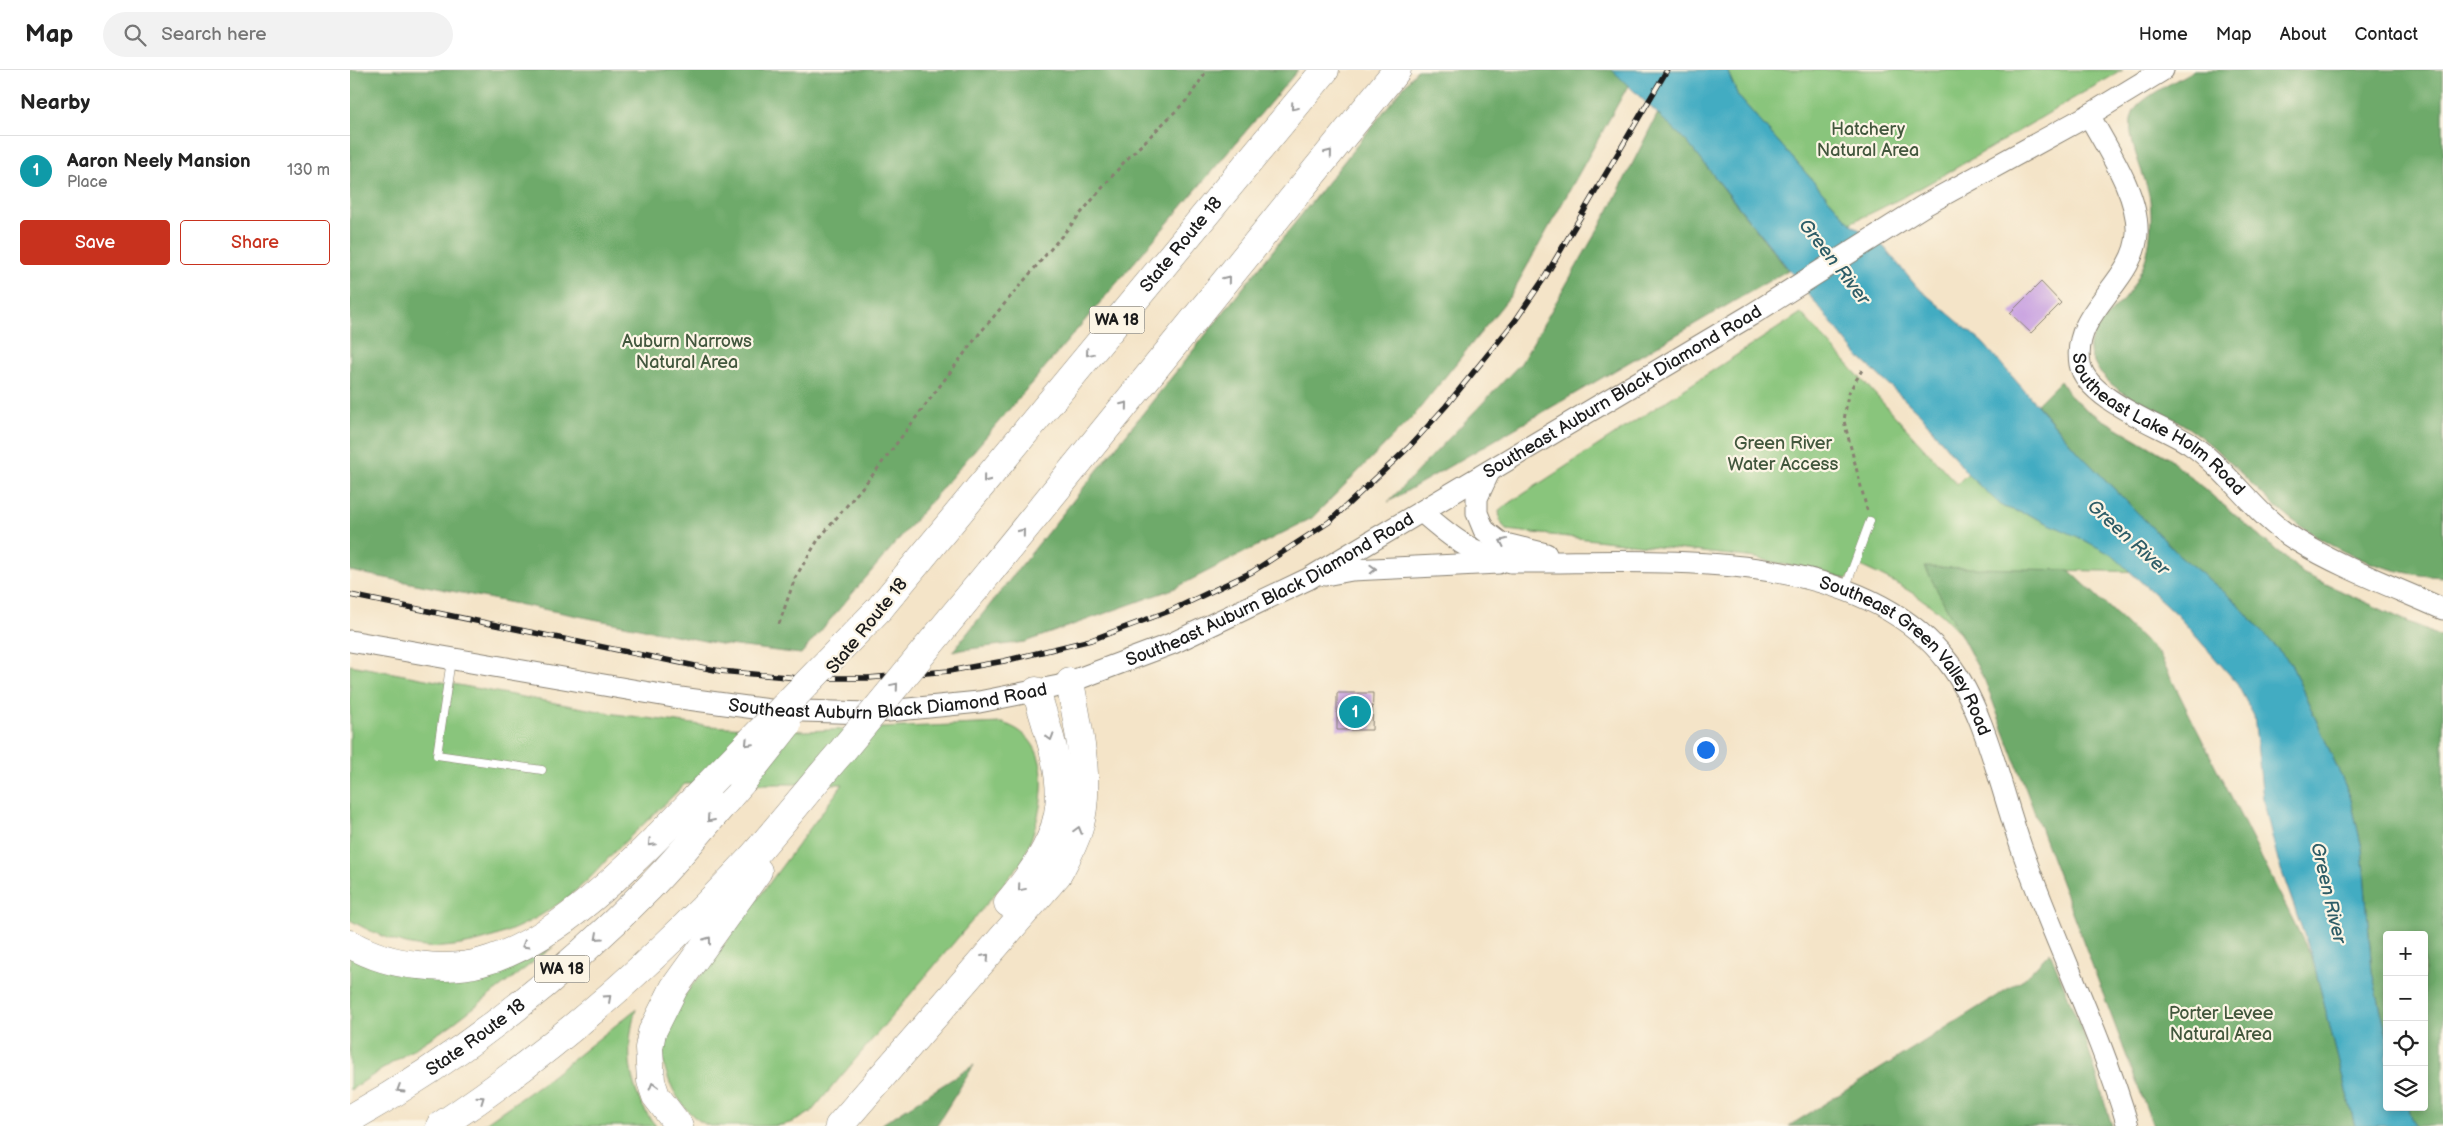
<!DOCTYPE html>
<html lang="en">
<head>
<meta charset="utf-8">
<style>
	body { margin:0; font-family:"Balsamiq Sans",sans-serif; background:#f2f2f2; color:#222 }
	.controls { position:absolute; right:15px; bottom:15px; display:grid; overflow:hidden; border-radius:5px; box-shadow:0 2px 8px #0003 }
	.controls button { width:45px; height:45px; display:grid; place-items:center; padding:0; border:0; border-bottom:1px solid #e0e0e0; background:#fff; color:#222; font:25px sans-serif }
	.you { position:absolute; left:1355px; top:679px; width:18px; height:18px; margin:-12px; border:4px solid #fff; border-radius:50%; background:#1a73e8; box-shadow:0 0 0 8px #1a73e833 }
	.badge { display:grid; place-items:center; width:32px; height:32px; border-radius:50%; background:#c8321e; color:#fff; font-size:16px; font-weight:700 }
	.pin { position:absolute; translate:-50% -50%; border:2px solid #fff; box-shadow:0 1px 5px #0006 }
	.list { margin:0; padding:0; list-style:none }
	h2 { display:flex; justify-content:space-between; align-items:center; height:65px; margin:0; padding:0 20px; font-size:21px }
	h2 small { font-size:16px; font-weight:400; color:#767676 }
	.list li { display:grid; grid-template-columns:32px 1fr auto; gap:15px; align-items:center; box-sizing:border-box; height:70px; padding:0 20px; border-top:1px solid #e0e0e0 }
	.list b { display:block; font-size:19px; white-space:nowrap }
	.list p { margin:0; font-size:16px; white-space:nowrap; color:#767676 }
	.list em { font-size:16px; font-style:normal; color:#767676 }
	.actions { display:flex; gap:10px; padding:15px 20px }
	.actions a { flex:1; padding:11px 0; border:1px solid #c8321e; border-radius:5px; text-align:center; font-size:18px; color:#c8321e }
	.actions .main { background:#c8321e; color:#fff }
	.icon { flex:none; width:28px; height:28px; fill:none; stroke:currentColor; stroke-width:2; stroke-linecap:round; stroke-linejoin:round }
	.map { position:relative; flex:none; width:2093px; height:1056px; overflow:hidden }
	header { display:flex; align-items:center; gap:30px; box-sizing:border-box; height:70px; padding:0 25px; background:#fff; border-bottom:1px solid #e0e0e0 }
	header strong { font-size:24px }
	nav { display:flex; gap:28px; margin-inline-start:auto; font-size:18px }
	.search { width:350px; height:45px; background:#f2f2f2; display:flex; align-items:center; gap:12px; box-sizing:border-box; padding:0 18px; border-radius:28px; color:#767676; font-size:19px }
	main { display:flex }
	aside { flex:1; background:#fff }
	.map>svg:first-child { display:block }
	.green { fill:#89c57b; stroke:#52704c }
	.forest { fill:#6eaa6b; stroke:#456344 }
	.water { fill:#43acc2; stroke:#30646f }
	.building { fill:#c8a0e1 }
	.lines { fill:none; stroke-linecap:round; stroke-linejoin:round }
	.lane-casing { stroke:#888072; stroke-width:9 }
	.secondary-casing { stroke:#888072; stroke-width:23 }
	.highway-casing { stroke:#888072; stroke-width:29 }
	.path { stroke:#888072; stroke-width:3; stroke-dasharray:4 4; stroke-linecap:butt }
	.lane { stroke:#fff; stroke-width:8 }
	.secondary { stroke:#fff; stroke-width:21 }
	.highway { stroke:#fff; stroke-width:28 }
	.rail-casing { stroke:#1c1c1c; stroke-width:5.5 }
	.rail { stroke:#fcf5e5; stroke-width:4; stroke-dasharray:11; stroke-linecap:butt }
	.highway-bridge-casing { stroke:#888072; stroke-width:29; stroke-linecap:butt }
	.highway-bridge { stroke:#fff; stroke-width:28 }
	.oneway { stroke:#999 }
	.labels { text-anchor:middle; dominant-baseline:central; stroke-width:4.5; stroke-linejoin:round; paint-order:stroke }
	.shield { fill:#fcf5e5; stroke:#5f5d58; stroke-width:1 }
	.shield-label { font-size:16px; font-weight:bold; fill:#1c1c1c }
	.park-label { font-size:18px; fill:#42573d; stroke:#fcf5e5 }
	.street-label { font-size:18px; fill:#1c1c1c; stroke:#fcf5e5 }
	.water-label { font-size:19px; font-style:italic; fill:#2e5d67; stroke:#fcf5e5 }
</style>
</head>
<body>
<header>
<strong>Map</strong>
<div class="search"><svg class="icon" aria-label="search" viewBox="0 0 24 24"><circle cx="10" cy="10" r="6"/><path d="M15 15l6 6"/></svg>Search here</div>
<nav><a>Home</a><a>Map</a><a>About</a><a>Contact</a></nav>
</header>
<main>
<aside>
<h2>Nearby<small></small></h2>
<ul class="list">
<li><span class="badge" style="background:#0f9aa8">1</span><div><b>Aaron Neely Mansion</b><p>Place</p></div><em>130 m</em></li>
</ul>
<div class="actions"><a class="main">Save</a><a>Share</a></div>
</aside>
<div class="map">
<svg width="2093" height="1056" viewBox="0 0 2093 1056">
	<rect width="100%" height="100%" fill="#fcf5e5"/>
	<filter id="ink" filterUnits="userSpaceOnUse"><feTurbulence type="fractalNoise" baseFrequency=".02" numOctaves="2"/><feDisplacementMap in="SourceGraphic" scale="10" xChannelSelector="R" yChannelSelector="G"/><feConvolveMatrix kernelMatrix="1 2 1 2 8 2 1 2 1" color-interpolation-filters="sRGB"/></filter>
	<filter id="wash" filterUnits="userSpaceOnUse"><feTurbulence type="fractalNoise" baseFrequency=".0096" numOctaves="4" result="noise"/><feDisplacementMap in="SourceGraphic" scale="20" xChannelSelector="R" yChannelSelector="G"/><feGaussianBlur stdDeviation="1.12" result="paint"/><feColorMatrix in="noise" values="0 0 0 0 0 0 0 0 0 0 0 0 0 0 0 0 0 1.4 0 .05"/><feComposite in="paint" operator="in"/></filter>
	<g filter="url(#wash)">
		<rect width="100%" height="100%" fill="#f4e4c8"/>
		<g class="green">
			<path d="M 1377,0 L 1773,0 C 1681,51 1595,110 1500,153 L 1388,26 Z"/>
			<path d="M 1451,243 L 1607,414 L 1710,311 L 1719,325 L 1738,341 L 1817,387 L 1954,504 L 2093,568 L 2074,853 L 1903,551 L 1873,503 L 1694,500 L 1646,619 C 1635,601 1624,581 1611,565 C 1586,533 1546,512 1510,496 L 1497,509 L 1406,488 L 1156,460 L 1150,451 L 1149,440 Z"/>
			<path d="M 0,595 L 265,644 L 359,656 L 455,661 L 652,653 C 713,670 692,751 671,793 L 461,1042 C 439,1056 432,1056 405,1056 C 392,1056 372,1056 360,1056 C 330,1046 306,996 314,967 C 318,951 336,919 348,909 L 493,714 L 335,714 C 312,737 288,759 264,782 C 253,794 242,807 230,817 C 194,849 142,874 93,877 C 60,880 28,866 0,850 Z"/>
			<polygon points="203,877 101,955 0,1020 0,885 138,903 182,888"/>
			<path d="M 286,939 C 274,980 278,1022 306,1056 L 131,1056 L 198,1009 Z"/>
		</g>
		<g class="forest">
			<polygon points="0,0 948,0 451,584 370,574 0,501"/>
			<polygon points="1067,0 1262,0 1279,14 1161,225 1066,343 962,448 823,519 675,572 603,581"/>
			<path d="M 1844,0 L 2093,0 L 2093,507 C 2031,505 1968,475 1923,434 C 1894,408 1870,379 1837,357 C 1806,335 1760,328 1742,289 C 1731,263 1764,243 1777,225 C 1786,213 1793,198 1797,184 C 1801,167 1802,147 1800,130 C 1797,105 1769,60 1786,38 C 1795,26 1829,9 1844,0 Z"/>
			<polygon points="1308,43 1337,72 1438,200 1038,432 1171,293 1259,140"/>
			<polygon points="1710,311 1719,325 1738,341 1817,387 1954,504 2093,568 2093,1056 2065,1056 2058,1037 2074,1037 2074,865 2037,865 2037,966 2022,902 2012,778 2000,726 1941,594 1885,531 1829,485 1728,382 1687,334"/>
			<polygon points="1575,497 1719,500 1809,584 1963,890 2005,1056 1803,1056 1635,611"/>
			<polygon points="1700,882 1735,968 1762,1056 1439,1056 1675,908"/>
			<polygon points="624,995 586,1056 529,1056"/>
		</g>
		<polygon class="water" points="1262,0 1377,0 1388,26 1500,153 1534,177 1566,216 1633,273 1728,382 1829,485 1885,531 1941,594 2000,726 2012,778 2022,902 2037,966 2037,1037 2058,1037 2065,1056 2005,1056 1963,890 1928,791 1913,729 1904,646 1886,612 1827,545 1762,485 1726,466 1679,445 1653,437 1621,408 1571,345 1507,285 1337,72"/>
		<g id="blocks">
			<g class="building">
				<polygon points="1691,212 1711,233 1681,263 1660,243"/>
				<polygon points="987,623 1023,623 1022,660 987,660"/>
			</g>
		</g>
	</g>
	<g filter="url(#ink)">
		<use href="#blocks" fill-opacity="0" stroke="#888072" stroke-width="1"/>
		<g class="lines">
			<defs>
				<g id="lane">
					<polyline points="1495,519 1520,451"/>
					<polyline points="101,590 87,685 192,700"/>
				</g>
				<g id="secondary">
					<path id="s1" d="M 1739,45 C 1756,77 1789,125 1787,163 C 1785,213 1721,241 1730,294 C 1736,329 1812,356 1840,374 C 1880,401 1904,445 1946,470 C 1992,498 2044,517 2093,539"/>
					<polyline points="1139,402 1127,428 1127,443 1134,460 1151,473 1196,484"/>
					<path id="s2" d="M 1072,442 C 1102,468 1121,484 1161,492 C 1295,494 1506,471 1598,592 C 1636,640 1652,726 1674,785 C 1706,876 1751,963 1778,1056"/>
					<polyline points="975,505 1002,500 1149,493"/>
					<path id="s3" d="M 0,571 L 323,627 L 420,640 L 518,643 L 629,632 L 709,616 L 821,574 L 958,509 L 1401,245 L 1575,135 L 1739,45 L 1813,0"/>
				</g>
				<g id="highway">
					<polyline points="641,500 1047,0"/>
					<path id="s4" d="M 530,538 L 975,0"/>
					<path d="M 658,833 C 728,749 716,718 686,621"/>
					<path d="M 0,874 C 21,886 44,893 68,895 C 90,898 111,898 132,892 C 216,870 300,774 360,713"/>
					<path id="s5" d="M 0,1049 C 110,987 211,908 299,818 C 332,784 361,748 392,712"/>
					<path d="M 90,1056 C 207,979 310,887 404,785 C 434,751 462,715 492,681"/>
					<polyline points="329,1056 306,1026 301,1011 299,978 302,962 324,918 408,801"/>
					<path d="M 489,1056 L 708,804 C 716,789 724,775 729,758 C 742,712 728,658 720,612"/>
				</g>
			</defs>
			<use href="#lane" class="lane-casing"/>
			<use href="#secondary" class="secondary-casing"/>
			<use href="#highway" class="highway-casing"/>
			<g class="path">
				<polyline points="1512,300 1498,324 1494,351 1517,440"/>
				<polyline points="429,554 445,508 468,470 525,402 629,264 775,91 839,28 857,0"/>
			</g>
			<use href="#lane" class="lane"/>
			<use href="#secondary" class="secondary"/>
			<use href="#highway" class="highway"/>
			<defs>
				<polyline id="rail" points="0,525 370,601 448,608 518,608 599,601 654,591 741,570 822,540 902,502 979,452 1059,377 1096,336 1165,251 1195,207 1317,0"/>
			</defs>
			<use href="#rail" class="rail-casing"/>
			<use href="#rail" class="rail"/>
			<defs>
				<g id="highway-bridge">
					<polyline points="492,681 641,500"/>
					<polyline points="392,712 437,655"/>
					<polyline points="360,713 530,538"/>
				</g>
			</defs>
			<use href="#highway-bridge" class="highway-bridge-casing"/>
			<use href="#highway-bridge" class="highway-bridge"/>
		</g>
		<defs><path id="oneway-chevron" d="M-2-3.5L2.5 0L-2 3.5" fill="none" stroke-width="1.6" stroke-linecap="round" stroke-linejoin="round" transform="scale(1.25)"/></defs>
		<g class="oneway">
			<use href="#oneway-chevron" transform="translate(944 37) rotate(130)"/>
			<use href="#oneway-chevron" transform="translate(979 83) rotate(-51)"/>
			<use href="#oneway-chevron" transform="translate(877 209) rotate(-51)"/>
			<use href="#oneway-chevron" transform="translate(739 283) rotate(130)"/>
			<use href="#oneway-chevron" transform="translate(775 335) rotate(-51)"/>
			<use href="#oneway-chevron" transform="translate(636 409) rotate(129)"/>
			<use href="#oneway-chevron" transform="translate(672 462) rotate(-51)"/>
			<use href="#oneway-chevron" transform="translate(1153 472) rotate(-156)"/>
			<use href="#oneway-chevron" transform="translate(1023 499) rotate(-2)"/>
			<use href="#oneway-chevron" transform="translate(545 616) rotate(-50)"/>
			<use href="#oneway-chevron" transform="translate(700 667) rotate(73)"/>
			<use href="#oneway-chevron" transform="translate(398 673) rotate(134)"/>
			<use href="#oneway-chevron" transform="translate(360 749) rotate(131)"/>
			<use href="#oneway-chevron" transform="translate(728 760) rotate(-74)"/>
			<use href="#oneway-chevron" transform="translate(301 773) rotate(134)"/>
			<use href="#oneway-chevron" transform="translate(671 818) rotate(130)"/>
			<use href="#oneway-chevron" transform="translate(248 867) rotate(138)"/>
			<use href="#oneway-chevron" transform="translate(358 870) rotate(-54)"/>
			<use href="#oneway-chevron" transform="translate(175 875) rotate(150)"/>
			<use href="#oneway-chevron" transform="translate(636 887) rotate(-49)"/>
			<use href="#oneway-chevron" transform="translate(258 928) rotate(-42)"/>
			<use href="#oneway-chevron" transform="translate(303 1016) rotate(-107)"/>
			<use href="#oneway-chevron" transform="translate(50 1019) rotate(148)"/>
			<use href="#oneway-chevron" transform="translate(131 1029) rotate(-35)"/>
		</g>
	</g>
	<g class="labels">
		<g class="shield">
			<rect x="739.5" y="236.5" width="55" height="27" rx="4"/>
			<rect x="184.5" y="885.5" width="55" height="27" rx="4"/>
		</g>
		<g class="shield-label">
			<text x="767" y="250">WA 18</text>
			<text x="212" y="899">WA 18</text>
		</g>
		<g class="park-label">
			<text x="1518" y="59">Hatchery<tspan x="1518" dy="21">Natural Area</tspan></text>
			<text x="337" y="271">Auburn Narrows<tspan x="337" dy="21">Natural Area</tspan></text>
			<text x="1433" y="373">Green River<tspan x="1433" dy="21">Water Access</tspan></text>
			<text x="1871" y="943">Porter Levee<tspan x="1871" dy="21">Natural Area</tspan></text>
		</g>
		<g class="street-label">
			<text stroke="none"><textPath href="#s4" startOffset="472">State Route 18</textPath></text>
			<text stroke="none"><textPath href="#s3" startOffset="1354">Southeast Auburn Black Diamond Road</textPath></text>
			<text stroke="none"><textPath href="#s1" startOffset="375">Southeast Lake Holm Road</textPath></text>
			<text stroke="none"><textPath href="#s3" startOffset="949">Southeast Auburn Black Diamond Road</textPath></text>
			<text transform="translate(517 556) rotate(-51)">State Route 18</text>
			<text stroke="none"><textPath href="#s2" startOffset="532">Southeast Green Valley Road</textPath></text>
			<text stroke="none"><textPath href="#s3" startOffset="544">Southeast Auburn Black Diamond Road</textPath></text>
			<text stroke="none"><textPath href="#s5" startOffset="150">State Route 18</textPath></text>
		</g>
		<g class="water-label">
			<text transform="translate(1484 192) rotate(52)">Green River</text>
			<text transform="translate(1778 468) rotate(42)">Green River</text>
			<text transform="translate(1978 823) rotate(77)">Green River</text>
		</g>
	</g>
</svg>
<div class="controls">
<button>+</button>
<button>−</button>
<button><svg class="icon" aria-label="locate" viewBox="0 0 24 24"><circle cx="12" cy="12" r="6"/><path d="M12 2v4M12 18v4M2 12h4M18 12h4"/></svg></button>
<button><svg class="icon" aria-label="layers" viewBox="0 0 24 24"><path d="M12 4l9 5-9 5-9-5zM3 14l9 5 9-5"/></svg></button>
</div>
<div class="you"></div>
<div class="pin badge" style="left:1005px;top:642px;background:#0f9aa8">1</div>
</div>
</main>
</body>
</html>
